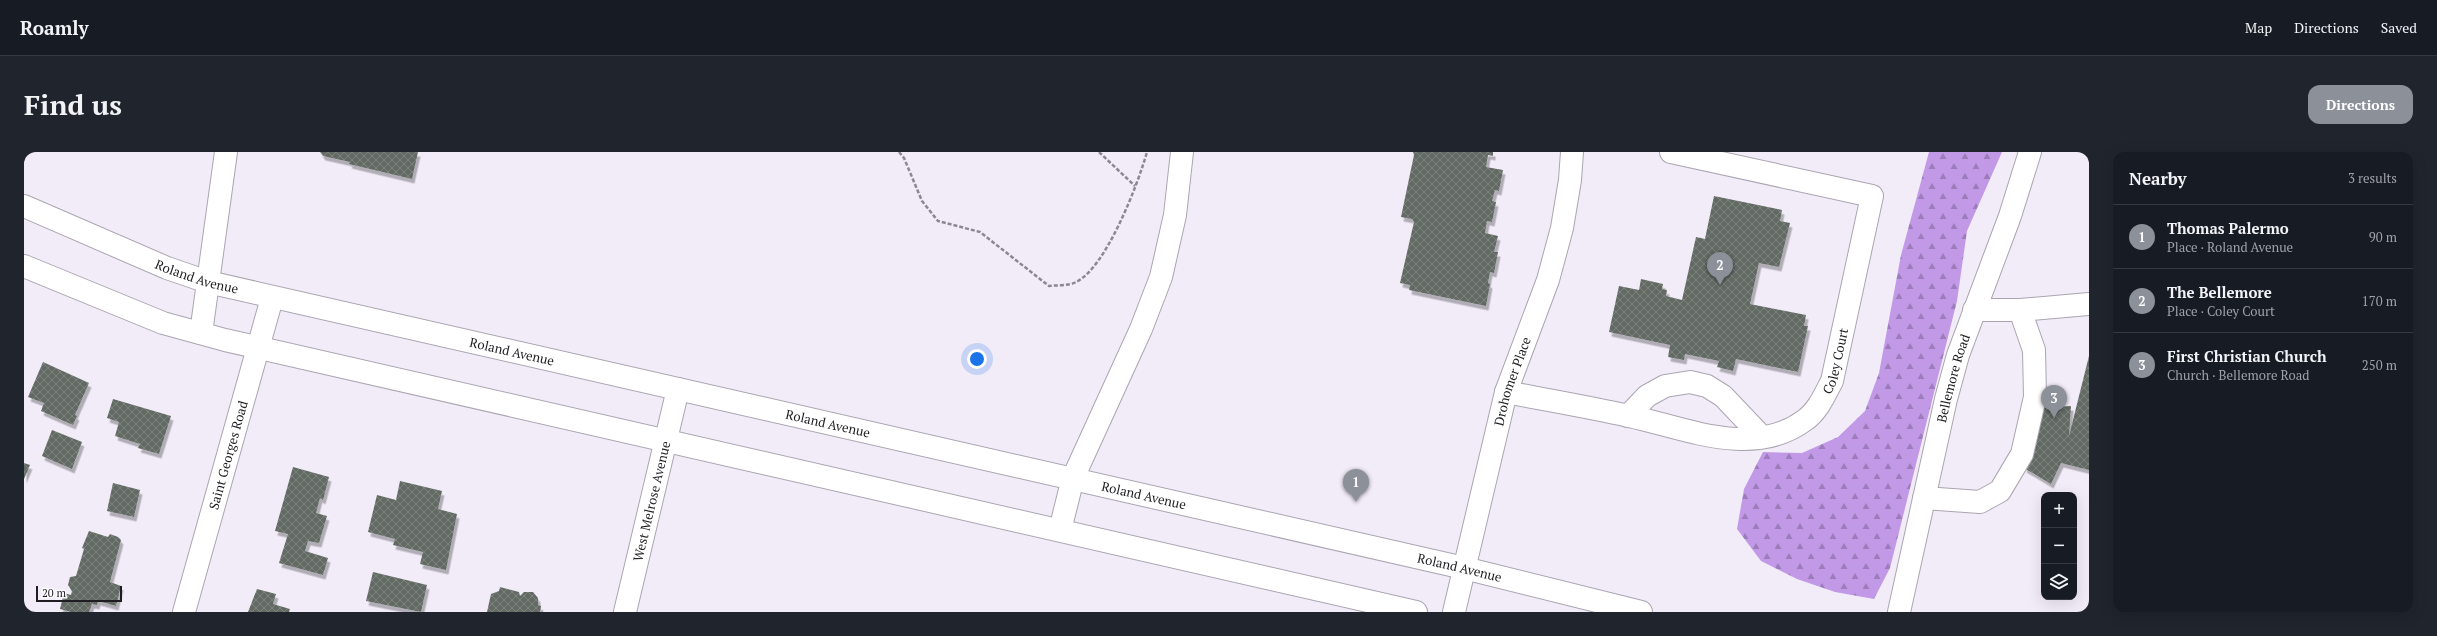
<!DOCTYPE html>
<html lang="en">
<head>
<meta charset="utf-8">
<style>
	body { margin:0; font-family:"PT Serif",serif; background:#20242c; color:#f1f3f6 }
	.controls { position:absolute; right:12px; bottom:12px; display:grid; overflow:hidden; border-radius:8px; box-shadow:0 4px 16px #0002 }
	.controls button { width:36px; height:36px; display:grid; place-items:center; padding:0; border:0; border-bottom:1px solid #363941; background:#171b24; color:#f1f3f6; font:20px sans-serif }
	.scale { position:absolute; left:12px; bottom:10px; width:86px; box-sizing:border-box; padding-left:4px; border:2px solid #1f1d21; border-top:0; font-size:11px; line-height:14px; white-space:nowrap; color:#1f1d21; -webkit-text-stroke:3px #fdfcfe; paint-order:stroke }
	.you { position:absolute; left:953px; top:207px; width:14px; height:14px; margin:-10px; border:3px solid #fff; border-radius:50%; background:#1a73e8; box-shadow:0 0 0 6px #1a73e833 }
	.badge { display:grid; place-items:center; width:26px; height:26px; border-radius:50%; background:#8c9099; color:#fff; font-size:13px; font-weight:700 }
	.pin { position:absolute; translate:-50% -33px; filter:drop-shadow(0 1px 2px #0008) }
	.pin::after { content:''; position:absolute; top:21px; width:14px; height:12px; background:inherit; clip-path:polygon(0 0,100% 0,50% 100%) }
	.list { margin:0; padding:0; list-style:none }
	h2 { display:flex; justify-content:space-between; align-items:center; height:52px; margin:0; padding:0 16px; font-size:17px }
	h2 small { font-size:13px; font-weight:400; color:#9ea1a6 }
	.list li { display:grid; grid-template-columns:26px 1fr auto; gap:12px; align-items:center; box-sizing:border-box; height:64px; padding:0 16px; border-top:1px solid #363941 }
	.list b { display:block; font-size:15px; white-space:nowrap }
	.list p { margin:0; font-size:13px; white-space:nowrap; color:#9ea1a6 }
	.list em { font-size:13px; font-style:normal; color:#9ea1a6 }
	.icon { flex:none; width:22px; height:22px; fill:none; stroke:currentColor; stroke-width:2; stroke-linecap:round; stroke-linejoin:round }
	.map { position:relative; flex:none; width:2065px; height:460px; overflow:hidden; border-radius:12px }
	header { display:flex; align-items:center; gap:24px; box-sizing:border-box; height:56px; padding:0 20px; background:#171b24; border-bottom:1px solid #363941 }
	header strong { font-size:19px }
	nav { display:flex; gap:22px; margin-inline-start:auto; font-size:14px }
	.intro { display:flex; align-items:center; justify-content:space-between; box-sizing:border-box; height:96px; padding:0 24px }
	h1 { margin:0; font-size:28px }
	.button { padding:10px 18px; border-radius:12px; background:#8c9099; color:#fff; font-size:14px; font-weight:700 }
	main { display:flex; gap:24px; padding:0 24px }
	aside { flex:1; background:#171b24; border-radius:12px; box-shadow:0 4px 16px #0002 }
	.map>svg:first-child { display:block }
	.forest { fill:url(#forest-firs) }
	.building { fill:url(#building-cross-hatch); filter:url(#shadow) }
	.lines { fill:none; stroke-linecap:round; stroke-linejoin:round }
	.minor-casing { stroke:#aba5b1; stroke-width:24 }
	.path { stroke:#8c8890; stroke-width:2.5; stroke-dasharray:4 2; stroke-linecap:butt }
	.minor { stroke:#fff; stroke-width:22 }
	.labels { text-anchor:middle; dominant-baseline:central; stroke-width:3.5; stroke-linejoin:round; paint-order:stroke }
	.street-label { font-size:13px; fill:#1f1d21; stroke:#fdfcfe }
</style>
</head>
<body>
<header>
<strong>Roamly</strong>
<nav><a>Map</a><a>Directions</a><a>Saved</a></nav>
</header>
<div class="intro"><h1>Find us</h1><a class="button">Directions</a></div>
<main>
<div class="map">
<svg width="2065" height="460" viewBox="0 0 2065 460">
	<defs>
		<pattern id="forest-firs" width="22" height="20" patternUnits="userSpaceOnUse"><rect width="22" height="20" fill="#c199e7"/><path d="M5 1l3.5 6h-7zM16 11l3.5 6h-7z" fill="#9c7cbb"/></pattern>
		<pattern id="building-cross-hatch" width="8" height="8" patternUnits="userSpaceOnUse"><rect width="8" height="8" fill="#626b63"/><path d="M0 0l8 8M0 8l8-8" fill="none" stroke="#7d837e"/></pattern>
		<filter id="shadow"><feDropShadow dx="2.5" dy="4.5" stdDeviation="0" flood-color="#0004"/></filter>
	</defs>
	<rect width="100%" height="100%" fill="#f2ecf8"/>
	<polygon class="forest" points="1905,0 1978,0 1943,79 1933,149 1866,416 1850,447 1811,440 1773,427 1737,409 1713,377 1720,337 1739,300 1778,301 1814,285 1841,259 1855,221 1877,103"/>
	<g class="building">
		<polygon points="296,0 394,0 388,27 325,12 326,10 299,4"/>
		<polygon points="1389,0 1469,0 1469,4 1464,3 1462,15 1479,18 1475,39 1471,38 1468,49 1472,50 1468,70 1463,69 1461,81 1474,84 1470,100 1474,100 1470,121 1466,120 1464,131 1466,132 1462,154 1385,138 1386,133 1376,131 1390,70 1388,67 1377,65 1390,3"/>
		<polygon points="1690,44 1758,58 1756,69 1766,71 1755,115 1735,111 1726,152 1782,163 1780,174 1784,174 1774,220 1712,207 1709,219 1693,215 1695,209 1661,202 1660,208 1644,205 1646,193 1585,180 1595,134 1615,138 1617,127 1639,132 1638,137 1643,138 1642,144 1658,148 1672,85 1681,87"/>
		<polygon points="2065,204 2065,318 2037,311 2027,332 2000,316 2016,256 2047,254 2045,284"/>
		<polygon points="19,210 65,231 51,263 53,264 49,273 17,259 20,251 4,245"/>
		<polygon points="89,247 147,264 135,302 114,296 116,292 91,284 95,270 83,266"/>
		<polygon points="28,278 58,290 48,317 18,304"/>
		<polygon points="0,311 6,313 0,327"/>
		<polygon points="269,315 305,325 299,348 296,346 292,361 303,364 295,391 284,389 281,399 304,406 299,423 255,411 264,382 251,379"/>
		<polygon points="376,329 418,339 414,357 433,362 422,418 396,412 399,400 369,393 371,387 344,380 353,343 372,348"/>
		<polygon points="89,331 116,338 110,365 83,359"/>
		<polygon points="65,379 84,385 86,382 94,385 97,388 86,430 97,434 92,454 74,449 73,453 68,452 65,460 47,460 36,457 40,441 47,443 48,439 44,433 46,425 52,424 60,397 58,396"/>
		<polygon points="349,420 403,433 397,460 342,449"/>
		<polygon points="476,435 495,440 496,444 500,440 509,440 514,446 514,453 517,454 516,460 463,460 467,442 475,439"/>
		<polygon points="233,437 252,442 249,452 266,457 265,460 224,460"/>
	</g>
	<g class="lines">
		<defs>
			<g id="minor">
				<path id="s1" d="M 0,54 L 143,116 L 184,130 L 1440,416 L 1617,460"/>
				<polyline points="0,114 139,171 201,188 1392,460"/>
				<polyline points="1950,158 1996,158 2065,152"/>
				<polyline points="177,181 202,0"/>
				<path id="s2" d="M 1482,240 C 1523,248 1564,255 1605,264 C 1661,276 1729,307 1781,268 C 1794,259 1801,242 1808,229 L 1848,44 L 1647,0"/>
				<polyline points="1604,264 1623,244 1641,234 1666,230 1683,234 1699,244 1738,285"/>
				<polyline points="1900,346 1956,350 1976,339 1998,302 2011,245 2010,198 1996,158"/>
				<polyline points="1036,378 1049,326 1117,177 1137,125 1151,63 1158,0"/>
				<path id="s3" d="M 160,460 L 248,146"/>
				<path id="s4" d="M 601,460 L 654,237"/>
				<path id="s5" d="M 1430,460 L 1482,240 L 1524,128 L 1538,76 L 1546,28 L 1548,0"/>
				<path id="s6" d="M 1875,460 L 1922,247 L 1934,203 L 1986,64 L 2006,0"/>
			</g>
		</defs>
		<use href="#minor" class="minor-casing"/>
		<g class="path">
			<path d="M 875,0 L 880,6 L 898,49 L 914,69 L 956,80 L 1025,134 C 1033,133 1045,134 1052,130 C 1082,116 1114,32 1123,0"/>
			<polyline points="1075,0 1111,34"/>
		</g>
		<use href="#minor" class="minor"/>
	</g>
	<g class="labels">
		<g class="street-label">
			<text stroke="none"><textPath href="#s1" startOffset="187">Roland Avenue</textPath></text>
			<text stroke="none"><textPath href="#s1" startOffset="511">Roland Avenue</textPath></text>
			<text stroke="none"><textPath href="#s2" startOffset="376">Coley Court</textPath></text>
			<text stroke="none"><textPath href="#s6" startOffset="240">Bellemore Road</textPath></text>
			<text stroke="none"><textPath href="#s5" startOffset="238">Drohomer Place</textPath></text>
			<text stroke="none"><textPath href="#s1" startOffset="835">Roland Avenue</textPath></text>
			<text stroke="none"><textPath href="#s3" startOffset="163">Saint Georges Road</textPath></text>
			<text stroke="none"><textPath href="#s1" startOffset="1159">Roland Avenue</textPath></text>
			<text stroke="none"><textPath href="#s4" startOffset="114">West Melrose Avenue</textPath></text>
			<text stroke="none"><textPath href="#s1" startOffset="1483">Roland Avenue</textPath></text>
		</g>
	</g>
</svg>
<div class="controls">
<button>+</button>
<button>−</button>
<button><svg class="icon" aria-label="layers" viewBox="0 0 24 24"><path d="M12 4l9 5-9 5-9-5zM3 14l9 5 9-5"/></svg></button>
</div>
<div class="scale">20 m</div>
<div class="you"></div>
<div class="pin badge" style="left:1332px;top:350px">1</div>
<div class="pin badge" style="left:1696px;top:133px">2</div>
<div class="pin badge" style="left:2030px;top:266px">3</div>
</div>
<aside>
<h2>Nearby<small>3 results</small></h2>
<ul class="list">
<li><span class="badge">1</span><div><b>Thomas Palermo</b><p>Place · Roland Avenue</p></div><em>90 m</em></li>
<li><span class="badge">2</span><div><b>The Bellemore</b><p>Place · Coley Court</p></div><em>170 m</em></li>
<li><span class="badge">3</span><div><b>First Christian Church</b><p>Church · Bellemore Road</p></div><em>250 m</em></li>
</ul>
</aside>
</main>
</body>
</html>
